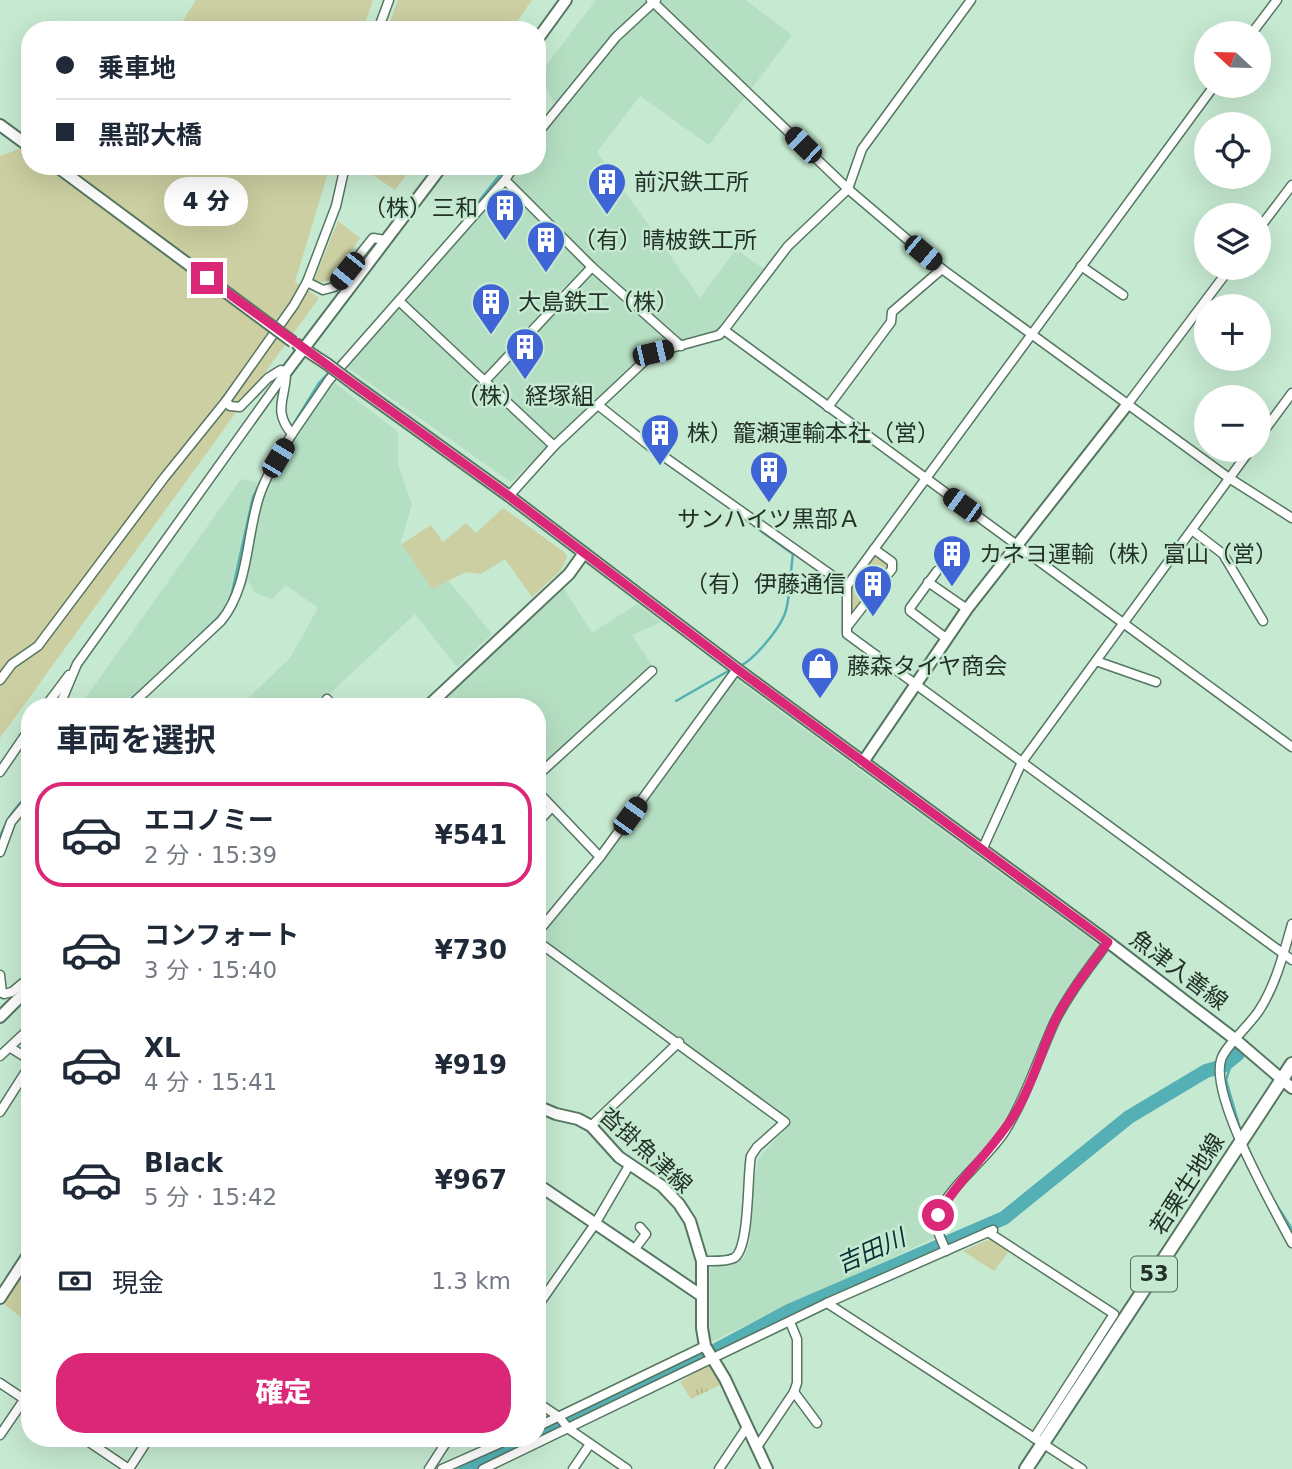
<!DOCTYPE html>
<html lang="ja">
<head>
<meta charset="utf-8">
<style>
	body { margin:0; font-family:"DejaVu Sans","Noto Sans JP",sans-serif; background:#f2f2f3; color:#1f2937; height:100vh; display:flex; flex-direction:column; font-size:26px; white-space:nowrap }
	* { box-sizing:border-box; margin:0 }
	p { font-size:23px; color:#747a83 }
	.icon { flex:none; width:38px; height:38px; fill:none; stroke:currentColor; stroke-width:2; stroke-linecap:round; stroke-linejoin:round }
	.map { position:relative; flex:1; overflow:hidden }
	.sheet { position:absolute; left:21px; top:698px; width:525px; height:749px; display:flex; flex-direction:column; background:#fff; border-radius:28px; box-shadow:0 7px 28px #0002 }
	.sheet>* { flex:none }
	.banner { position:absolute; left:21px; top:21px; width:525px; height:154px; border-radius:28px; box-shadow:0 7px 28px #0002; display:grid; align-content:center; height:154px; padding:0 35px; background:#fff }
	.needle { width:46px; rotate:292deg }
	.buttons { position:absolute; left:1194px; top:21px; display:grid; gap:14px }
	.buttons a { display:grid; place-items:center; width:77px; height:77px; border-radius:50%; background:#fff; box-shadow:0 7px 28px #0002; font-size:35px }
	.end { position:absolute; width:32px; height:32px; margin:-16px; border:9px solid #db2777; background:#fff; box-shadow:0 0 0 4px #fff }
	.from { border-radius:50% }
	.bubble { position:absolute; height:49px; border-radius:24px; background:#fff; box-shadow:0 7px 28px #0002; font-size:23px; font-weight:800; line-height:49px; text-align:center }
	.car { position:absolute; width:21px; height:42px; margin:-21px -10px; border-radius:9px; box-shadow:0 0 5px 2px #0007; background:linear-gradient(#222 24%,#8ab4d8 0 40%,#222 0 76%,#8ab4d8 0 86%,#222 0) }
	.banner b { display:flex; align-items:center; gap:24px; height:66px; font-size:26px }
	.banner b+b { border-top:2px solid #e0e1e3 }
	.banner i { width:18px; height:18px; background:#1f2937 }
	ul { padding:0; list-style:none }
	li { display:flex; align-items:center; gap:21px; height:105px; margin:0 14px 10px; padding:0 21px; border:4px solid transparent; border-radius:28px }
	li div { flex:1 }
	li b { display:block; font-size:26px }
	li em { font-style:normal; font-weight:800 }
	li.active { border-color:#db2777 }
	li>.icon { width:63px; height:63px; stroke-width:1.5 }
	h2 { padding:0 35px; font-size:32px; line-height:84px }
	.pay { display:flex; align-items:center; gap:18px; height:77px; padding:0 35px; font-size:26px }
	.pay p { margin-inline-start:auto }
	.action { display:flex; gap:14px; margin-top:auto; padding:14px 35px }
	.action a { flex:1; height:80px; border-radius:28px; background:#db2777; color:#fff; font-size:28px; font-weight:800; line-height:80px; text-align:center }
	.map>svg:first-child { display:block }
	.built { fill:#b5dfc3 }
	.green { fill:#cccfa1 }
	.park { fill:url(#park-tufts) }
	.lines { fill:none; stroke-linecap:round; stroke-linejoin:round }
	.stream { stroke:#54b0b5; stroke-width:2.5 }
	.river { stroke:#54b0b5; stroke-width:14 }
	.street-casing { stroke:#567661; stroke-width:11 }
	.secondary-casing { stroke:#567661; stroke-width:14 }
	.primary-casing { stroke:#567661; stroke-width:16 }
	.street { stroke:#fff; stroke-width:8 }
	.secondary { stroke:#fff; stroke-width:10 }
	.primary { stroke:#fff; stroke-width:12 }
	.secondary-bridge-casing { stroke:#567661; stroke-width:14; stroke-linecap:butt }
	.secondary-bridge { stroke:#fff; stroke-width:10 }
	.route { stroke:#db2777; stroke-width:9 }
	.labels { text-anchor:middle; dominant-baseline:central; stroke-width:5; stroke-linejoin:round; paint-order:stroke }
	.shield { fill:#c6e9d1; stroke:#54685b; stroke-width:2 }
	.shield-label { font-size:21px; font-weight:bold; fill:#233128 }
	.poi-label { font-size:23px; fill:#233128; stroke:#c6e9d1; text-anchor:start }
	.street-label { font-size:23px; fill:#233128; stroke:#c6e9d1 }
	.water-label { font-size:24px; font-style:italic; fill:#043235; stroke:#c6e9d1 }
</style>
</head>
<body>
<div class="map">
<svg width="1292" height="1469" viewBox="0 0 1292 1469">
	<defs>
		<pattern id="park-tufts" width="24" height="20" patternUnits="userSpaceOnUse" patternTransform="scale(1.75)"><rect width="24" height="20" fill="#cccfa1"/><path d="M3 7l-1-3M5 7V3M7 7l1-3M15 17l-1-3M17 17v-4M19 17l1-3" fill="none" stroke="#afb28b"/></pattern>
	</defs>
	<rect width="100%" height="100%" fill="#c6e9d1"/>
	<g class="built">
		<polygon points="596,0 746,0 792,35 709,145 640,96 597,152 700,298 736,249 764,269 719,331 647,352 511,482 345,366 518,166 537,166 537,139 559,112 539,75"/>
		<polygon points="331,380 398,432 398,465 412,504 401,542 432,589 448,580 492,634 457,667 415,614 322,701 327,707 239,707 290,658 318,608 286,585 272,599 255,593 248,581 230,615 133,707 79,707 241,479 267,484"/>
		<polygon points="563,587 592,633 637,604 661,622 632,635 652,665 537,770 537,707 440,707 437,703"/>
		<polygon points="736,679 1098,945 1063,994 1050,1016 1017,1097 998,1131 936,1207 930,1221 934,1238 710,1342 710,1268 733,1264 744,1258 750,1240 753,1186 758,1159 782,1132 790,1119 540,938"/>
	</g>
	<g class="green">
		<polygon points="196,0 373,0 363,30 177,30"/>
		<polygon points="398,0 532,0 511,30 387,30"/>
		<polygon points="30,145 30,166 330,166 295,282 319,298 0,738 0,156"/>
		<polygon points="360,166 413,166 395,190"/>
		<polygon points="338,221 360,238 331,280 322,282 314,280"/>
		<polygon points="503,508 564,552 567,557 561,570 532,597 505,559 481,574 466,572 432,589 402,544 431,525 443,542 466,523 476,533"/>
		<polygon points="876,555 887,563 887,570 852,616 849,615 849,589"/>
		<polygon points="990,1239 1009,1251 994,1271 963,1251"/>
		<polygon points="30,1265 30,1324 4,1304"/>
	</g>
	<polygon class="park" points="709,1364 724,1383 691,1399 680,1382"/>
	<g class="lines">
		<g class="stream">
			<polyline points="452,235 507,166"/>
			<polyline points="336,365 353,347"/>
			<polyline points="293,425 319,383 331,370"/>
			<polyline points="231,597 253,497 273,458"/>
			<polyline points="198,637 221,615"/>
			<path d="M 740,666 C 754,660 778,630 784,616 C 791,600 790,572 793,554 L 754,526"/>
			<polyline points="676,701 730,670"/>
			<polyline points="123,707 134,697"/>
			<path d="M 0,837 C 6,819 16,806 30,793"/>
			<polyline points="1233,1058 1226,1080 1241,1132"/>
			<polyline points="1246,1144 1258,1170"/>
			<polyline points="1274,1201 1292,1229"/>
		</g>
		<g class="river">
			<polyline points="537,1435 662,1379 789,1311 1004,1218 1129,1117 1206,1071 1223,1066 1238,1054"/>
			<polyline points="464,1469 531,1438"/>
		</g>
		<defs>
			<g id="street">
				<polyline points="651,0 848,189 942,269 1229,478 1292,518"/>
				<polyline points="378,30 389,0"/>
				<polyline points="1252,33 1277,0"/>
				<polyline points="1214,86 847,586 847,634 1292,960"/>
				<polyline points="537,134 616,37 656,0"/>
				<polyline points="505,180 592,267 681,346"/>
				<polyline points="1258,230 1292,185"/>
				<polyline points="1081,266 1123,295"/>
				<polyline points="307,282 323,290 334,287 373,238 385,240"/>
				<polyline points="399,301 554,446"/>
				<polyline points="724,330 1292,747"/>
				<path d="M 286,372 C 286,399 272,410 292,434 L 329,380 L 505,180 L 514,166"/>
				<polyline points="286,372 281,370 268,378 240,407 230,406 226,401 294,305 307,282 336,206 345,166"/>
				<polyline points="484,382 592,267"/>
				<polyline points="598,405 656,451 847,586"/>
				<polyline points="1127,405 1230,268"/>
				<polyline points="828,407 891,322 892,312 942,269"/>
				<polyline points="1258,439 1292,393"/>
				<polyline points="509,496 554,446 653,353 719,335 724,330 788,246 848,189 862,149 971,0"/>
				<polyline points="1192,530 1223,554 1263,621"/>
				<polyline points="937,571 910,608 910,611 947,639"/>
				<polyline points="928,582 967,609"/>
				<polyline points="847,627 892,569 892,562 874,549"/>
				<polyline points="1096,661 1156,682"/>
				<polyline points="0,680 12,664 38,646 164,478 226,401"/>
				<polyline points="327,699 334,707"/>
				<polyline points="45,707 69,675"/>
				<polyline points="59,707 77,664 286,372"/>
				<path d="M 129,707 L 221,621 C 249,587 246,537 259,497 C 266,475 280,454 292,434"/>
				<polyline points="0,772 30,728"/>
				<polyline points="537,776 652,671"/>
				<polyline points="537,791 600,857"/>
				<polyline points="537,823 552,807"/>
				<polyline points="982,850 1022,762 1250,450"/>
				<polyline points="0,852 11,822 30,799"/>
				<path d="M 1292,924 C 1284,952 1276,984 1260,1009 C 1252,1023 1224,1047 1221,1060 C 1210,1097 1273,1207 1292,1243"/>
				<polyline points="537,933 600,857 737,669"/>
				<path d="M 537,941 L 785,1122 L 757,1147 L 751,1156 C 747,1175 750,1249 734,1258 C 726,1262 712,1261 702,1261"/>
				<polyline points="0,975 2,993 4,994 12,992 30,977"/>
				<polyline points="11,1048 30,1060"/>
				<polyline points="0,1056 30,1028"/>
				<polyline points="0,1112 30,1065"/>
				<polyline points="591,1126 679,1042"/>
				<polyline points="988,1232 1114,1314 1034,1438"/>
				<polyline points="634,1250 646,1234 640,1227"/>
				<path d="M 946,1251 C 942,1240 933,1227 938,1215 C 949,1186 988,1158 1005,1131 C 1026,1097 1038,1059 1054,1023 C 1068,994 1089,968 1108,942"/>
				<polyline points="827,1303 1082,1469"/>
				<polyline points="537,1307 595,1224 630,1164"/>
				<polyline points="0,1383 30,1403"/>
				<polyline points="794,1392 817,1423"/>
				<polyline points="537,1402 559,1417 569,1429 627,1469"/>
				<polyline points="537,1427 705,1346"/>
				<polyline points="0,1435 30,1391"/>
				<polyline points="83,1438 129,1469"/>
				<polyline points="757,1447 794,1392 797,1383 797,1339 790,1322"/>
				<polyline points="129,1469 149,1438"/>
				<polyline points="429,1469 449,1438"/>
				<polyline points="442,1469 512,1438"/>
				<polyline points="483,1469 827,1303 993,1230"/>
				<polyline points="573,1469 590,1444"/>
				<polyline points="719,1469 747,1427"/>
			</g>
			<g id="secondary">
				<polyline points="537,40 566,0"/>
				<polyline points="0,125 30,147"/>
				<polyline points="298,345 327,364"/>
				<polyline points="286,372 442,166"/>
				<polyline points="355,385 509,496 737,669 1108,942 1236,1040 1292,1088"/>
				<polyline points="427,707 569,574 584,553"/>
				<polyline points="863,762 967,609 1127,405"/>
				<polyline points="0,1017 30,987"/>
				<polyline points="537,1106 556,1114 578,1119 591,1126 619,1157 662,1186 679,1204 690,1221 702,1261 702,1328 705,1346 725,1379 767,1469"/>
				<polyline points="537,1184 702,1296"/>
				<polyline points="0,1298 30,1252"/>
			</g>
			<polyline id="primary" points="1026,1469 1292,1064"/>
		</defs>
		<use href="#street" class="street-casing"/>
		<use href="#secondary" class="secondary-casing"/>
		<use href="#primary" class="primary-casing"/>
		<use href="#street" class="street"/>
		<use href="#secondary" class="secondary"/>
		<use href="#primary" class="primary"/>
		<defs>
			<g id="secondary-bridge">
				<polyline points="56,166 293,342"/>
				<polyline points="327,364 355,385"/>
			</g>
		</defs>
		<use href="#secondary-bridge" class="secondary-bridge-casing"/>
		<use href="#secondary-bridge" class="secondary-bridge"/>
	</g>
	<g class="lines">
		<path class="route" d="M 207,278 L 509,496 L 737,669 L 1108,942 C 1089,968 1068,994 1054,1023 C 1041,1052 1032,1085 1016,1112 C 994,1149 959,1178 938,1215"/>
	</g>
	<defs>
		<symbol id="building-pin" viewBox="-11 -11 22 30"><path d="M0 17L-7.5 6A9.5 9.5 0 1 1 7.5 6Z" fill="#3f64d6" stroke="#c6e9d1"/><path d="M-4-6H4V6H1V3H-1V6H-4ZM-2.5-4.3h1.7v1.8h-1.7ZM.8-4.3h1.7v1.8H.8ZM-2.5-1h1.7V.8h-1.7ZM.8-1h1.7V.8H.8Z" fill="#fff"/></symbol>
		<symbol id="shop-pin" viewBox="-11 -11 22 30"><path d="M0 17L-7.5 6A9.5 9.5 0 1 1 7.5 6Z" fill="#3f64d6" stroke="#c6e9d1"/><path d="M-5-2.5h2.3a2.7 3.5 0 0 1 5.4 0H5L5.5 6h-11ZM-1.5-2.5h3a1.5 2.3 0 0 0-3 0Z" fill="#fff"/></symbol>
	</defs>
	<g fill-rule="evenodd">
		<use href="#building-pin" x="585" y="160" width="44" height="60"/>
		<use href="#building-pin" x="483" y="186" width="44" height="60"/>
		<use href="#building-pin" x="524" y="218" width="44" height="60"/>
		<use href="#building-pin" x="469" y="280" width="44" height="60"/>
		<use href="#building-pin" x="503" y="325" width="44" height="60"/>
		<use href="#building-pin" x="638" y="411" width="44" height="60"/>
		<use href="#building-pin" x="747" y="448" width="44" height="60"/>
		<use href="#building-pin" x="930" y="532" width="44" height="60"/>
		<use href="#building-pin" x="851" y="562" width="44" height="60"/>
		<use href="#shop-pin" x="798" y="644" width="44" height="60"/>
	</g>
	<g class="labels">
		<rect class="shield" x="1131" y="1256.5" width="46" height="35" rx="5"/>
		<g class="shield-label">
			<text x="1154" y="1274">53</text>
		</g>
		<g class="poi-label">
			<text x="634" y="182">前沢鉄工所</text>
			<text x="478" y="208" text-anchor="end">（株）三和</text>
			<text x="573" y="240">（有）晴柀鉄工所</text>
			<text x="518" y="302">大島鉄工（株）</text>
			<text x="525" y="396" text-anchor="middle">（株）経塚組</text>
			<text x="687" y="433">株）籠瀬運輸本社（営）</text>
			<text x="769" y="519" text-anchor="middle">サンハイツ黒部Ａ</text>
			<text x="979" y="554">カネヨ運輸（株）富山（営）</text>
			<text x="846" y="584" text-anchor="end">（有）伊藤通信</text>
			<text x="847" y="666">藤森タイヤ商会</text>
		</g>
		<g class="street-label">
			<text transform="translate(1179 970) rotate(37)">魚津入善線</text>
			<text transform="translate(646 1150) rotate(42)">沓掛魚津線</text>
			<text transform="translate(1187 1184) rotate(-57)">若栗生地線</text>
		</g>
		<g class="water-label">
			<text transform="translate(871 1251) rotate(-24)">吉田川</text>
		</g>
	</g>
</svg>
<div class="buttons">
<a><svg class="needle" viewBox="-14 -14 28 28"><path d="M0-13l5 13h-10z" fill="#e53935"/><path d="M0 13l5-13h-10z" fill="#747a83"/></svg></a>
<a><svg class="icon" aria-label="locate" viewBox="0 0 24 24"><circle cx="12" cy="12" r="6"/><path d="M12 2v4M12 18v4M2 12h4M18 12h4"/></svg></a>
<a><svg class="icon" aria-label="layers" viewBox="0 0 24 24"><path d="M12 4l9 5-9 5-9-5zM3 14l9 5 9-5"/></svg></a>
<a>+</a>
<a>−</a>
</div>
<i class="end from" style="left:938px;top:1215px"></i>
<i class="end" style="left:207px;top:278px"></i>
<div class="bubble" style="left:164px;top:177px;width:84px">4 分</div>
<i class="car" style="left:803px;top:145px;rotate:314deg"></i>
<i class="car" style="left:923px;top:253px;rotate:130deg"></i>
<i class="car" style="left:347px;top:271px;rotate:219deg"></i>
<i class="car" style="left:653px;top:353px;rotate:77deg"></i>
<i class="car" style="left:278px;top:458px;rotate:31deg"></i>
<i class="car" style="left:962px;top:505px;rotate:306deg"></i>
<i class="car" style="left:630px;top:816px;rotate:36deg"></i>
<div class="banner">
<b><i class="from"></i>乗車地</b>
<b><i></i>黒部大橋</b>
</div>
<section class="sheet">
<h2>車両を選択</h2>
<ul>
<li class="active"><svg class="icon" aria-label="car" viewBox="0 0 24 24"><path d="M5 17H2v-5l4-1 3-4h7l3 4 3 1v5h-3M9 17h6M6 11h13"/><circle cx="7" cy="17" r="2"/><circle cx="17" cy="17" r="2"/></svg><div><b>エコノミー</b><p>2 分 · 15:39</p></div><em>¥541</em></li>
<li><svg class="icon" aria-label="car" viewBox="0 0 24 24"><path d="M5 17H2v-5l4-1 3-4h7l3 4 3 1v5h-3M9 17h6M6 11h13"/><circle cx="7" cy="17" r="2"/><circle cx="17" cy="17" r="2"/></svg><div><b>コンフォート</b><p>3 分 · 15:40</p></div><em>¥730</em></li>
<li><svg class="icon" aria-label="car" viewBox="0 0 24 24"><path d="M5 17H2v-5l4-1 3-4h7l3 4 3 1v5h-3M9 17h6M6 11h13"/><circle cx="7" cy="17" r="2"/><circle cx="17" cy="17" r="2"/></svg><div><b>XL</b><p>4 分 · 15:41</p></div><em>¥919</em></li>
<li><svg class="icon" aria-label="car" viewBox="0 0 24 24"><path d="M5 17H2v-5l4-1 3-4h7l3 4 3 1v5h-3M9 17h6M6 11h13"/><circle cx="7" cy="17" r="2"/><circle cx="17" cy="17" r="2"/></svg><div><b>Black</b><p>5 分 · 15:42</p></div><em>¥967</em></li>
</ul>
<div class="pay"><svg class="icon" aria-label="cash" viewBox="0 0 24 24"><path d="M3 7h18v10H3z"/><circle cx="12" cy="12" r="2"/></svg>現金<p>1.3 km</p></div>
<div class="action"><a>確定</a></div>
</section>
</div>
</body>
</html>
